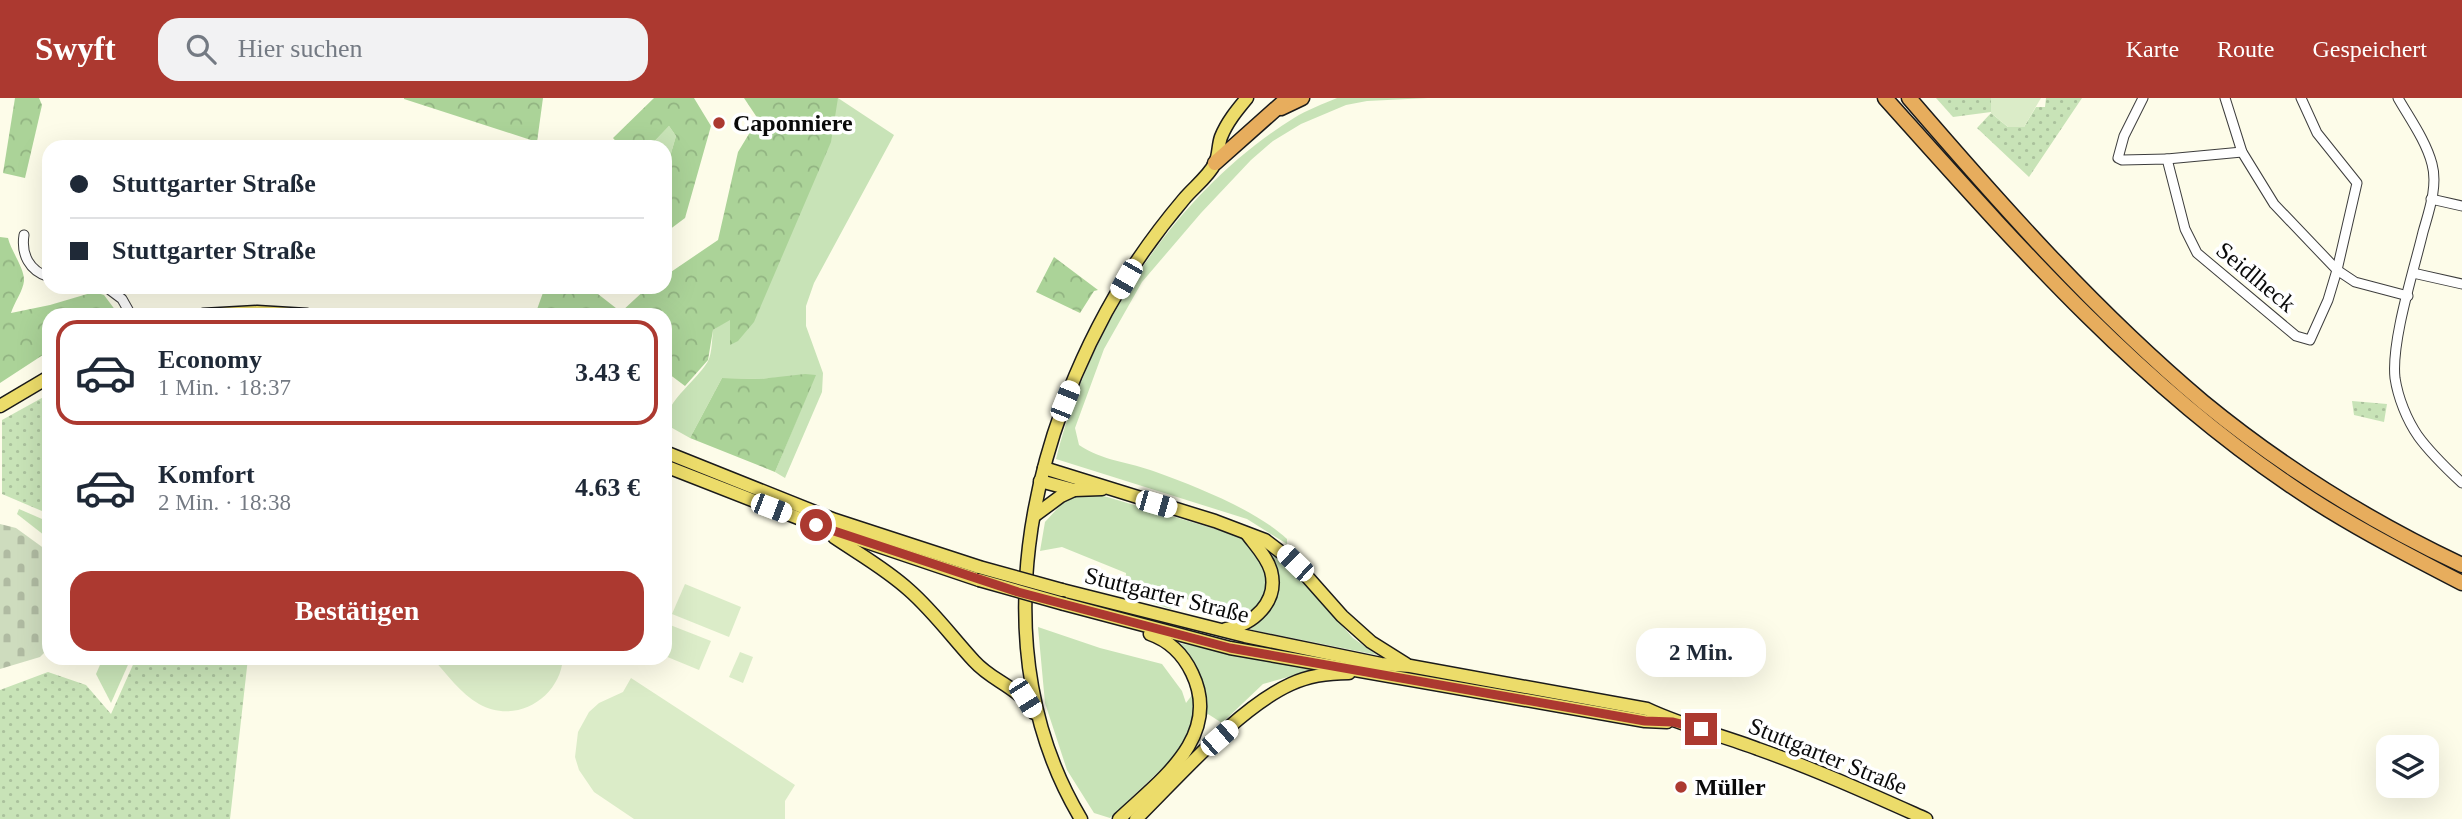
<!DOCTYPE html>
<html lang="de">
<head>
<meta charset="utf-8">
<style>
	body { margin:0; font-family:"Times New Roman",serif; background:#f2f2f3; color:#1f2937; height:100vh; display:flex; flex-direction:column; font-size:26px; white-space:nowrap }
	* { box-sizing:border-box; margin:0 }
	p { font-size:23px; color:#747a83 }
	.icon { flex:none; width:38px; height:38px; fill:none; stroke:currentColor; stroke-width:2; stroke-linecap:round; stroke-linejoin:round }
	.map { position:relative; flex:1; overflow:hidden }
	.details { position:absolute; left:42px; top:210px; width:630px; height:357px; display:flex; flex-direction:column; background:#fff; border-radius:21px; box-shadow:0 7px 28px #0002 }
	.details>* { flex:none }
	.hud { position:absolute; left:42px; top:42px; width:630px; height:154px; border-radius:21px; box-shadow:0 7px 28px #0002; display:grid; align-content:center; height:154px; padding:0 28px; background:#fff }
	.tools { position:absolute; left:2376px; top:637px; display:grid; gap:14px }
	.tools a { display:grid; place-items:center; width:63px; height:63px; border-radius:14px; background:#fff; box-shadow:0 7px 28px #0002; font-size:35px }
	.end { position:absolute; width:32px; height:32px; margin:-16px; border:9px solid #ac3930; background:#fff; box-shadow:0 0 0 4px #fff }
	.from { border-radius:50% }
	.bubble { position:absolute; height:49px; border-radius:21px; background:#fff; box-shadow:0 7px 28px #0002; font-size:23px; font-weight:600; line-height:49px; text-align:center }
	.car { position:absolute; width:21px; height:42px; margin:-21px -10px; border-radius:9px; box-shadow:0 0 5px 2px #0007; background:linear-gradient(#fff 24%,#345 0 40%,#fff 0 76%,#345 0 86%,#fff 0) }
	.hud b { display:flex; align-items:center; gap:24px; height:66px; font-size:26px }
	.hud b+b { border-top:2px solid #e0e1e3 }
	.hud i { width:18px; height:18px; background:#1f2937 }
	ul { padding:12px 0 0; list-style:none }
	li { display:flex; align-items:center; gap:21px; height:105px; margin:0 14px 10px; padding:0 14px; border:4px solid transparent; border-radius:21px }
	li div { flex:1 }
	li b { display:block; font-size:26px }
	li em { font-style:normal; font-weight:600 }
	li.active { border-color:#ac3930 }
	li>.icon { width:63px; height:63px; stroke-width:1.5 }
	.button { display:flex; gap:14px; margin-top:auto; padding:14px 28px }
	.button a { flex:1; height:80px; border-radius:21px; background:#ac3930; color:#fff; font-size:28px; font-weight:600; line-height:80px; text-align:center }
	header { display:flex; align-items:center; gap:42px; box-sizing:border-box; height:98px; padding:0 35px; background:#ac3930; color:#fff }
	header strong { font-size:33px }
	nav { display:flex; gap:38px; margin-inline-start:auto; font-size:24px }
	.search { width:490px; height:63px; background:#f2f2f3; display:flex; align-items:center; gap:18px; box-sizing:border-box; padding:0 24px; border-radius:21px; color:#747a83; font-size:26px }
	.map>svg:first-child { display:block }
	.grass { fill:#c8e3b7 }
	.forest { fill:url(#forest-crowns) }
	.cemetery { fill:url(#cemetery-stones) }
	.park { fill:url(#park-dots) }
	.pitch { fill:#dbecc8 }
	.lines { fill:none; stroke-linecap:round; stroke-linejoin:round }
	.minor-casing { stroke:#3d3d3d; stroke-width:11 }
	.major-casing { stroke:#1b1b1b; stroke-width:15 }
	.highway-casing { stroke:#1b1b1b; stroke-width:17 }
	.minor { stroke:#fff; stroke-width:9 }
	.major { stroke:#ecdc6a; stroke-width:12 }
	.highway { stroke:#e7ad5d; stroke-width:14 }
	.major-bridge-casing { stroke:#1b1b1b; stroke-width:15; stroke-linecap:butt }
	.major-bridge { stroke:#ecdc6a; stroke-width:12 }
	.route { stroke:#ac3930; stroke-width:9 }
	.poi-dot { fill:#ac3930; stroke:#fff; stroke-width:2.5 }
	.labels { text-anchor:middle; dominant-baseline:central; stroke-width:7; stroke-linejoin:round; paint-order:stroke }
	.poi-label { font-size:24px; font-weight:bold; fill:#0a0a0a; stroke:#fff; text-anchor:start }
	.street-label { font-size:24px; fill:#0a0a0a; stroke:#fff }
</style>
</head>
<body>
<header>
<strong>Swyft</strong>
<div class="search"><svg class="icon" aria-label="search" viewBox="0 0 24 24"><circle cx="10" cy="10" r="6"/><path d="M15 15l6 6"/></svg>Hier suchen</div>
<nav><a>Karte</a><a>Route</a><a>Gespeichert</a></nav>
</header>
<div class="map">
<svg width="2462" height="721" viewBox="0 0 2462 721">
	<defs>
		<pattern id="forest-crowns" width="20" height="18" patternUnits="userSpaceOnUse" patternTransform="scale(1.75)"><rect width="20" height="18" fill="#abd398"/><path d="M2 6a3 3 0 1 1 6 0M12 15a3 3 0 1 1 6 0" fill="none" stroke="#92b482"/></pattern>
		<pattern id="cemetery-stones" width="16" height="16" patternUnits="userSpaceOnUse" patternTransform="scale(1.75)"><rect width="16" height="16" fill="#cedcbe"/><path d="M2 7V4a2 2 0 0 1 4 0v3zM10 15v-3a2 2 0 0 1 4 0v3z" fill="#b0bba2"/></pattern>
		<pattern id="park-dots" width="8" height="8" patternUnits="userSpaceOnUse" patternTransform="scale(1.75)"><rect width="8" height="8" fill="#c8e3b7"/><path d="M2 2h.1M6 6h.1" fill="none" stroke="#aac19c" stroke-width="1.8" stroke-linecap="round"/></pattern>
	</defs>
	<rect width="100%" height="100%" fill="#fdfce9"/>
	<g class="grass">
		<path d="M 838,0 L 894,37 L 814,185 L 806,208 L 806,228 L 823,275 L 822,294 L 785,380 L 775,374 L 815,277 L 760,281 L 722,280 L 690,340 L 665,326 C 665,303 701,279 709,261 C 712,253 712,241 713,232 L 730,221 L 730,246 Z"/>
		<path d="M 1337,0 L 1428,0 L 1367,3 L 1346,7 L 1301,26 L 1273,43 L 1251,62 L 1201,115 L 1142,184 L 1104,251 L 1075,330 L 1079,347 C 1102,363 1130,364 1156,374 C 1197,389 1256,412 1287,441 L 1287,446 L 1247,421 L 1056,361 C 1089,228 1177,92 1294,20 C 1307,12 1323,6 1337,0 Z"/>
		<polygon points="669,28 676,38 665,76 665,49 649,49"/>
		<polygon points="1097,396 1239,438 1286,465 1353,540 1377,557 1252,532 1233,512 1177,499 1171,511 1125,496 1126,475 1062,449 1040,453 1045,424 1067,400"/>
		<polygon points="19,411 49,424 49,441 17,416"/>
		<polygon points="1038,529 1100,550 1162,566 1182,593 1186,605 1192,597 1178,545 1317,571 1263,586 1222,625 1208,616 1179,654 1110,720 1094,715 1067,672 1045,605"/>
		<polygon points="103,560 131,560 111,605 96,576"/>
	</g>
	<g class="forest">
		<polygon points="15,0 39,0 42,7 25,80 3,75"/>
		<polygon points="543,0 537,44 404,1 404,0"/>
		<polygon points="654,0 694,0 711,28 685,120 665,135 665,76 676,38 669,28 649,49 621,49 613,40"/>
		<polygon points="744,0 838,0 831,44 754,224 738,243 730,247 730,222 713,232 708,262 685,288 665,273 665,217 535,217 545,189 589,189 621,214 648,189 665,189 665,178 718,142 738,54 758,21"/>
		<path d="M 0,139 L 8,140 C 11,153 25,171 24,183 C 23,193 14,205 11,215 L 50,207 L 94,194 L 104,197 L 116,213 L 114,217 L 49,217 L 49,253 L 0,285 Z"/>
		<polygon points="1054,159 1098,192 1094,193 1080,215 1036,194"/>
		<polygon points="805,276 816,277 775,374 690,340 722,280 760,281"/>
	</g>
	<polygon class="cemetery" points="0,426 16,430 49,454 49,550 40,559 0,571"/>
	<g class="park">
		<polygon points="1936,0 1991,0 1991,14 1953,19"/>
		<polygon points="2046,0 2082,0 2029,79 1977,30 1991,15 2008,29 2024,29 2036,9 2045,9"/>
		<polygon points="49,296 49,416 2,396 2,322"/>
		<polygon points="2352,303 2387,306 2384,324 2354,317"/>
		<polygon points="136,560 248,560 230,721 0,721 0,592 48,574 86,587 111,616"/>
	</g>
	<g class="pitch">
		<polygon points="1991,0 2041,0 2024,29 2008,29 1991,15"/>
		<polygon points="685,486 741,509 729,539 672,516"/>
		<polygon points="665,525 711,543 699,572 665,558"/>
		<polygon points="740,554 753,559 743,585 729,579"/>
		<path d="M 432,560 L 563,560 C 560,600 516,627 479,606 C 461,596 446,575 432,560 Z"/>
		<polygon points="631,580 795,687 785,703 785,721 634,721 594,694 579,672 575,659 578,634 589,614 599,605 623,594"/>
	</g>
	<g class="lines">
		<defs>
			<g id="minor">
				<polyline points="2143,0 2124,38 2118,60 2122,62 2167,61 2185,131 2197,155 2296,238 2310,242 2328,202 2337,172 2357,85 2317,35 2301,0"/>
				<polyline points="2225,0 2242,54 2274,106 2337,172 2355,184 2408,198"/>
				<path d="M 2398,0 C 2410,21 2426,43 2432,66 C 2438,88 2429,113 2423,134 C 2414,172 2391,243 2395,280 C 2398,300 2407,322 2418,338 C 2431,356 2447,371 2462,385"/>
				<polyline points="2167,61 2242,54"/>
				<polyline points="2431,101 2462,108"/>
				<path d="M 24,137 C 21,156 29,173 49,179"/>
				<polyline points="2413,175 2462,186"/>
				<polyline points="106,189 122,201 131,217"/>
			</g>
			<g id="major">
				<polyline points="203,217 257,214 307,217"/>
				<polyline points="0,308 49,279"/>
				<polyline points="665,354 835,422 979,469"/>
				<polyline points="665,368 816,427 979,482"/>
				<polyline points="1044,370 1215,423 1265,442 1295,465 1342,518 1371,544 1406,566"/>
				<polyline points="1040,383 1074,392 1102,391"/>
				<polyline points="1034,418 1061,398 1074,392"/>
				<path d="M 834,439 C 859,456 886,471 909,492 C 933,513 952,539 974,563 C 994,585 1017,587 1034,615"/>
				<path d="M 1062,492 L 1245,538 L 1381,566 L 1410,568 L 1647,611 C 1683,628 1721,637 1758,651 C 1815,671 1870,696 1926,721"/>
				<polyline points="1064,506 1230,550 1645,623 1667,624"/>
				<path d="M 1226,531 C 1253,527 1279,504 1271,473 C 1267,459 1256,448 1247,436"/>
				<path d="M 1081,721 C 981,554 1028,340 1124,183 C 1142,154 1162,127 1184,101 C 1193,90 1209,78 1215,65 C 1219,58 1218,47 1221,39 C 1227,24 1237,12 1247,0"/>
				<path d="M 1119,721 C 1159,683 1223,639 1192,575 C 1183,556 1170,543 1150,536"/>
				<path d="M 1136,721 C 1178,680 1238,610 1291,586 C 1308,578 1330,575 1349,575"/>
			</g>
			<g id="highway">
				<path d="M 1885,0 C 2009,138 2132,280 2287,385 C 2342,423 2402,454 2462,485"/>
				<path d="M 1909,0 C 2001,107 2095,213 2203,304 C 2281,368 2371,424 2462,467"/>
				<polyline points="1281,10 1302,0"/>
				<polyline points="1215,65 1288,0"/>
			</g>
		</defs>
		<use href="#minor" class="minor-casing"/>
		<use href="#major" class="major-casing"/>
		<use href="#highway" class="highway-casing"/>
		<use href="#minor" class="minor"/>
		<use href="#major" class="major"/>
		<use href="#highway" class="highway"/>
		<defs>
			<g id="major-bridge">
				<polyline points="979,469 1062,492"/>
				<polyline points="979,482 1064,506"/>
			</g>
		</defs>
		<use href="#major-bridge" class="major-bridge-casing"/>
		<use href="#major-bridge" class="major-bridge"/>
	</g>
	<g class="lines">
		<polyline class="route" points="816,427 1018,494 1230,550 1645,623 1673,624 1701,631"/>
	</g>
	<g class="poi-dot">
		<circle cx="719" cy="25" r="7"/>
		<circle cx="1681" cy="689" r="7"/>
	</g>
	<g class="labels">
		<g class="poi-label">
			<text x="733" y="25">Caponniere</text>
			<text x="1695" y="689">Müller</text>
		</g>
		<g class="street-label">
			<text transform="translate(2256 179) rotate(40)">Seidlheck</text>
			<text transform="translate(1167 497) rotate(14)">Stuttgarter Straße</text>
			<text transform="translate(1828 658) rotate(22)">Stuttgarter Straße</text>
		</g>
	</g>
</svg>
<div class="tools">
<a><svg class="icon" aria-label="layers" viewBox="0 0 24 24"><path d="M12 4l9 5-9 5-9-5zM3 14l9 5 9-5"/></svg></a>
</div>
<i class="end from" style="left:816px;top:427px"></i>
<i class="end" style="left:1701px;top:631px"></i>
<div class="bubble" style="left:1636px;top:530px;width:130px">2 Min.</div>
<i class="car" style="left:1126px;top:181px;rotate:210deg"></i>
<i class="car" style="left:1065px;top:303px;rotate:22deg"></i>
<i class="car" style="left:1156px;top:406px;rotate:106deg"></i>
<i class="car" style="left:771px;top:410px;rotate:111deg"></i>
<i class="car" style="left:1295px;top:465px;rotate:314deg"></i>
<i class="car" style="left:1025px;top:600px;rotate:148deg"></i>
<i class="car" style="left:1219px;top:640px;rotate:49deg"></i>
<div class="hud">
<b><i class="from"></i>Stuttgarter Straße</b>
<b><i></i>Stuttgarter Straße</b>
</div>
<section class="details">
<ul>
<li class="active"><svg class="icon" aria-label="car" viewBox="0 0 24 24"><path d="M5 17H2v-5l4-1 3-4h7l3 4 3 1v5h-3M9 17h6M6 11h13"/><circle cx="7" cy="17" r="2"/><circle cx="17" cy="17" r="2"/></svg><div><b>Economy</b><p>1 Min. · 18:37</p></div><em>3.43 €</em></li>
<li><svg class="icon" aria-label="car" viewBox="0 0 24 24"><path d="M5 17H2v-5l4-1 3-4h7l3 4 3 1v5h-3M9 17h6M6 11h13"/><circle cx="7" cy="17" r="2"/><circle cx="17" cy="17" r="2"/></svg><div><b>Komfort</b><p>2 Min. · 18:38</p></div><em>4.63 €</em></li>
</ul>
<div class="button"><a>Bestätigen</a></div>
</section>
</div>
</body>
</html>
